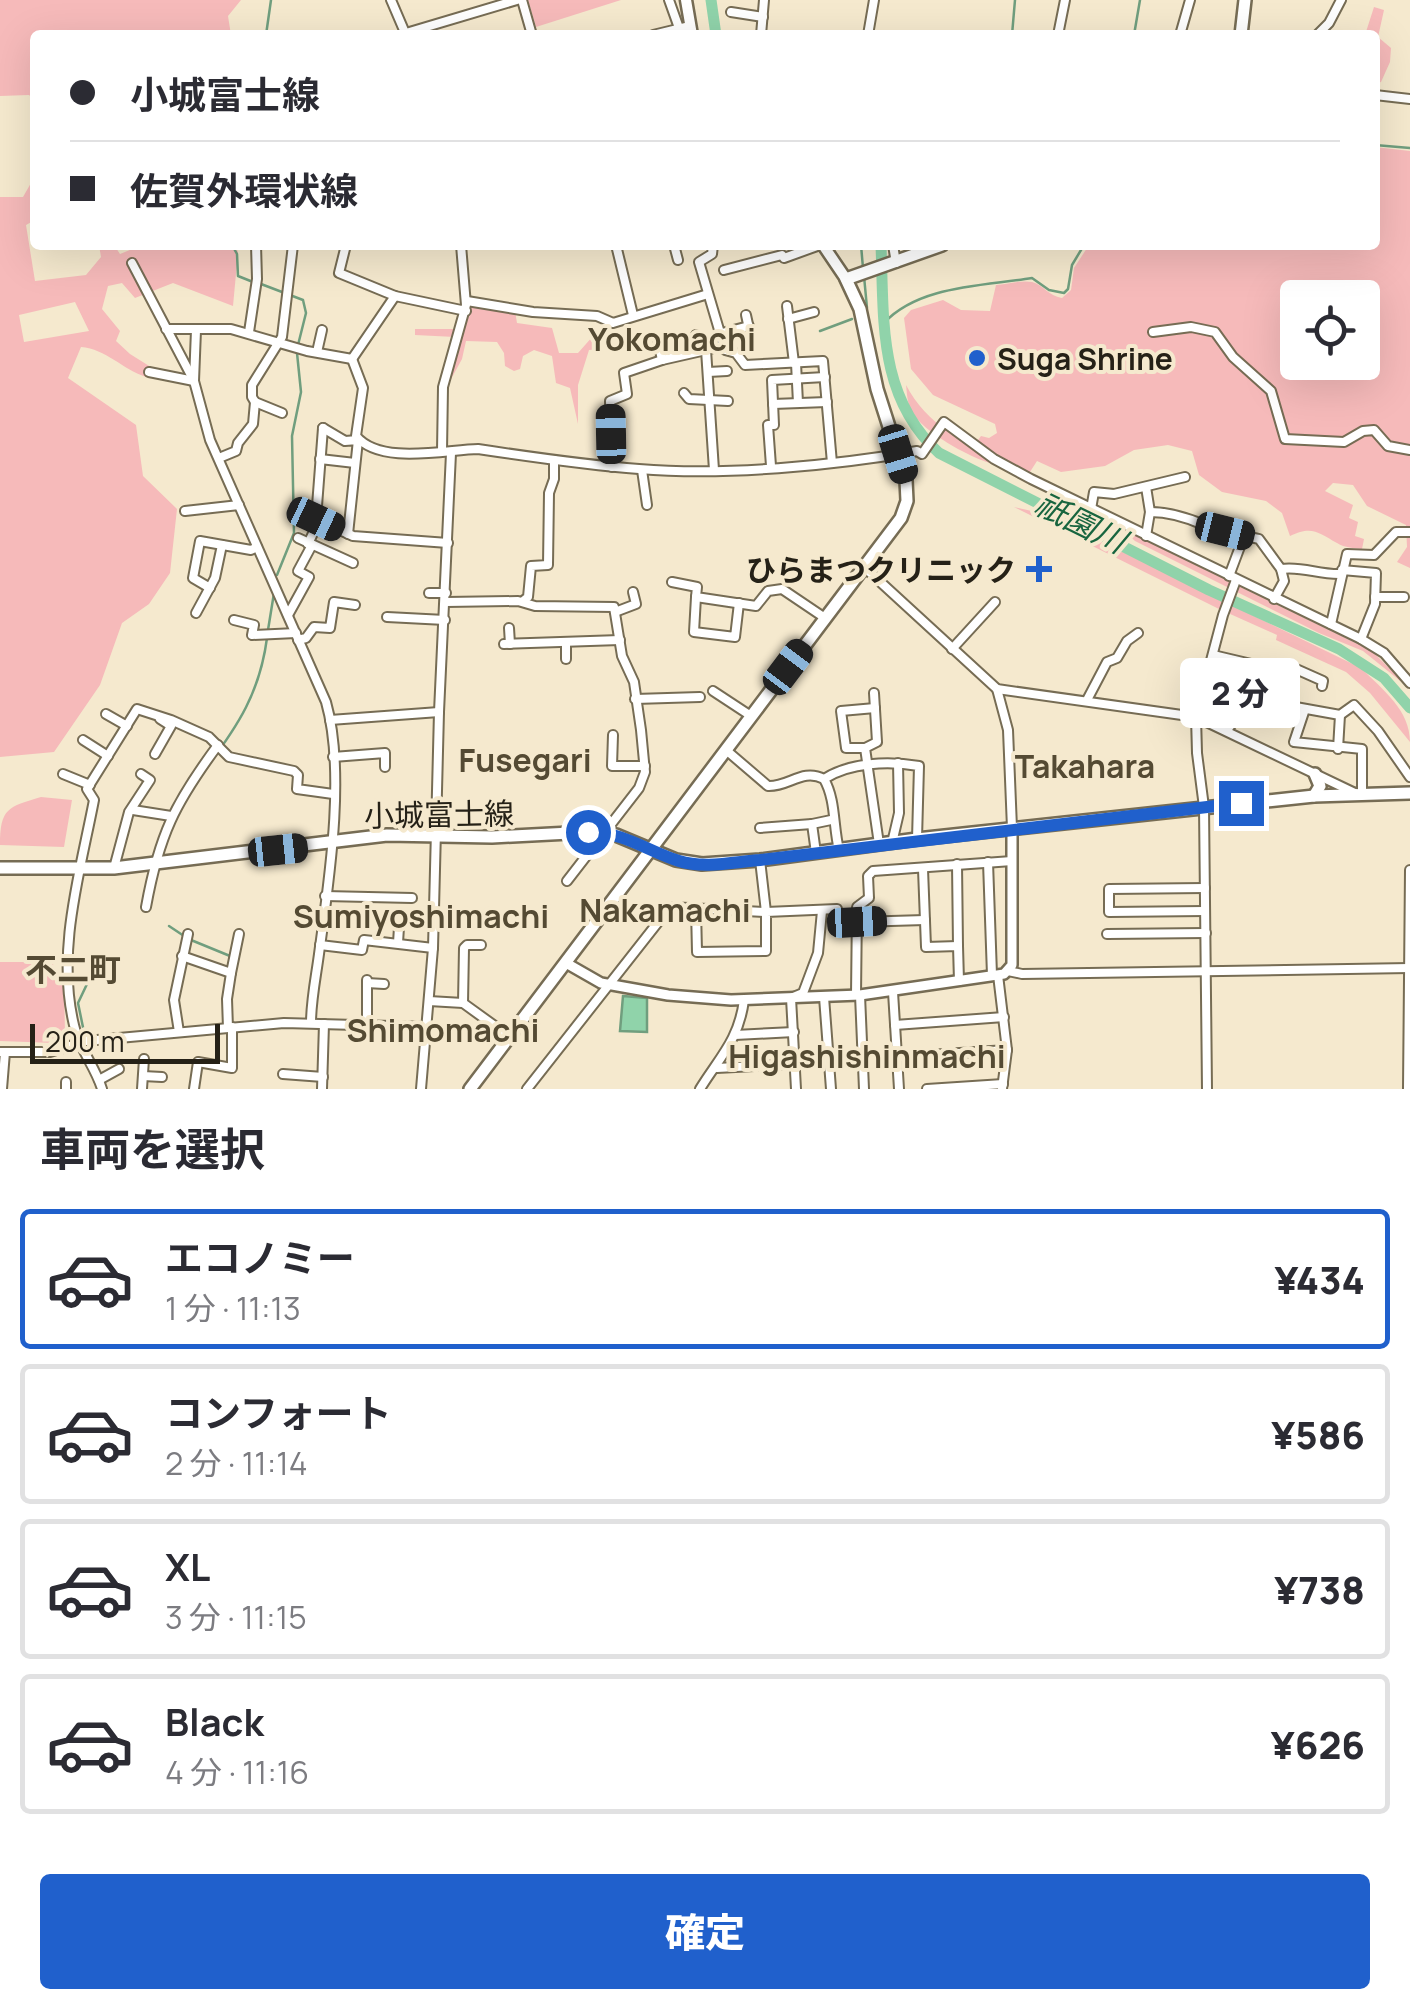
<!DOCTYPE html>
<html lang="ja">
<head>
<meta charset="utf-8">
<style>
	body { margin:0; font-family:Manrope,"Noto Sans JP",sans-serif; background:#f7f7f7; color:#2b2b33; height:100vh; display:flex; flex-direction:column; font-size:38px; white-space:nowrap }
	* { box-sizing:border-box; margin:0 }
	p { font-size:32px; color:#7c7c81 }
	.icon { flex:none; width:55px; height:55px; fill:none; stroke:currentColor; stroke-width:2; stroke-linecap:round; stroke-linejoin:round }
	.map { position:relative; height:1089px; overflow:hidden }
	.details { display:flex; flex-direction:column; background:#fff; flex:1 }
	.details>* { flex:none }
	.top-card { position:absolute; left:30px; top:30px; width:1350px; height:220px; border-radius:10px; box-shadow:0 10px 40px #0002; display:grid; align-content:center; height:220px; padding:0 40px; background:#fff }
	.tools { position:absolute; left:1280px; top:280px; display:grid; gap:20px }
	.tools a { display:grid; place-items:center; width:100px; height:100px; border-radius:10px; background:#fff; box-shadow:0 10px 40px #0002; font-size:50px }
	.scale { position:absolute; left:30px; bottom:25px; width:190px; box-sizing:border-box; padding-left:10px; border:5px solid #252117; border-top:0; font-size:28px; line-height:35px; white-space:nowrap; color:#252117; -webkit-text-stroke:8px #f5e9ce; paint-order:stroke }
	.end { position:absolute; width:45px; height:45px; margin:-22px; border:12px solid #2060cc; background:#fff; box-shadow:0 0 0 5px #fff }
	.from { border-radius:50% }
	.bubble { position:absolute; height:70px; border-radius:10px; background:#fff; box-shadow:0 10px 40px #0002; font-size:32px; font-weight:800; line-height:70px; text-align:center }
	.car { position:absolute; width:30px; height:60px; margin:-30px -15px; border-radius:12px; box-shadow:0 0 8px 2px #0007; background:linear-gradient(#222 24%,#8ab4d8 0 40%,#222 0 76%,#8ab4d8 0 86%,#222 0) }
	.top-card b { display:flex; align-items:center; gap:35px; height:95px; font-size:38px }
	.top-card b+b { border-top:2px solid #e1e1e2 }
	.top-card i { width:25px; height:25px; background:#2b2b33 }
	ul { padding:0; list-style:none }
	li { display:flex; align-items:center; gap:30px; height:140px; margin:0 20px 15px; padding:0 20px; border:5px solid #e1e1e2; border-radius:10px }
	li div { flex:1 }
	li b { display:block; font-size:38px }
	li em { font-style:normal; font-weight:800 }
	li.active { border-color:#2060cc }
	li>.icon { width:90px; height:90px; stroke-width:1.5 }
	h2 { padding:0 40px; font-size:45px; line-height:120px }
	.action { display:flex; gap:20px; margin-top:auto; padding:20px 40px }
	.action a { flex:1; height:115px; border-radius:10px; background:#2060cc; color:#fff; font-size:40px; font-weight:800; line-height:115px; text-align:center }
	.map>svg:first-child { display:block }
	.green { fill:#f6baba; fill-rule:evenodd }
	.water { fill:#90d3aa; stroke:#709e7e; stroke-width:2.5 }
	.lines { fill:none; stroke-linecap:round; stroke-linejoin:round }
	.stream { stroke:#709e7e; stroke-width:2.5 }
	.river { stroke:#90d3aa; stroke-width:11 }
	.minor-casing { stroke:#766c54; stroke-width:12 }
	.tertiary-casing { stroke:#766c54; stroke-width:14 }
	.secondary-casing { stroke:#766c54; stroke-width:15 }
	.primary-casing { stroke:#766c54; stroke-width:16 }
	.minor { stroke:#fff; stroke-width:8 }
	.tertiary { stroke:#fff; stroke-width:9 }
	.secondary { stroke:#fff; stroke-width:10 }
	.primary { stroke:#fff; stroke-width:11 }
	.route { stroke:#2060cc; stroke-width:12 }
	.poi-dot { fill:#2060cc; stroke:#f5e9ce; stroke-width:4 }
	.labels { text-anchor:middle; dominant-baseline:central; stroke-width:8; stroke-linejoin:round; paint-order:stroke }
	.poi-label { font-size:30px; font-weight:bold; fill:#252117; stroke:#f5e9ce; text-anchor:start }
	.street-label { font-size:30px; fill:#252117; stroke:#f5e9ce }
	.neighbourhood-label { font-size:32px; font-weight:bold; fill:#544a33; stroke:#f5e9ce }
	.water-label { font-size:32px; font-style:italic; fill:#18653f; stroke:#f5e9ce }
</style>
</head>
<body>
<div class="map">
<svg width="1410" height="1089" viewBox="0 0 1410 1089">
	<rect width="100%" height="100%" fill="#f5e9ce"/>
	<g class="green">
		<polygon points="0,0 241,0 228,16 231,35 35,35 35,100 29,95 0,96"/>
		<polygon points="528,0 621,0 536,27"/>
		<polygon points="1374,7 1384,10 1378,37 1391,48 1390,62 1381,82 1377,83 1375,35 1365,35"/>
		<path d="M 1375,147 L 1410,151 L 1410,568 L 1397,562 L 1407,547 L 1406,525 L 1367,506 L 1353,485 L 1333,483 L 1325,491 L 1353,505 L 1349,518 L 1358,522 L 1355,536 L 1364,539 L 1362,549 C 1354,548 1345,548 1337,543 C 1319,533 1312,525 1290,536 L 1282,513 L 1266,501 L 1222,492 L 1199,475 L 1192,451 L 1168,445 L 1134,450 L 1105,466 L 1061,472 L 1037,461 L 1028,475 L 975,444 L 981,436 L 989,438 L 997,433 L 995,424 L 933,395 L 911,369 L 904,318 L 911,310 L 943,300 L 961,310 L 990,311 L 996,285 C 1007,284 1021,280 1032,282 C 1044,285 1048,296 1062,298 L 1071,290 L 1074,268 L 1089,245 L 1375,245 ZM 1298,298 L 1362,298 L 1362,362 L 1298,362 Z"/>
		<path d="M 35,176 L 35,220 L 26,225 L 35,281 L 86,275 L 101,257 L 99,245 L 114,245 L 120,254 L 137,247 L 156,250 L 155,245 L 235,245 L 238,252 L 233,306 L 173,283 L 135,298 L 122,283 L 108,286 L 102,309 L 120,331 L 116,341 L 130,354 L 154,369 L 146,377 C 122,369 106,349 81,347 L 68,378 L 136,425 L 143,476 L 177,509 L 170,573 L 149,604 L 122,623 L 100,685 L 54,752 L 0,757 L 0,197 L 23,197 ZM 75,302 L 89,331 L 24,342 L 19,315 Z"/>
		<polygon points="470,307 515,311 517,323 552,328 559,353 578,353 601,327 605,328 600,349 589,350 578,385 578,424 570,388 556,383 552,356 534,350 523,356 520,369 514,371 505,366 504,353 497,342 466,341 462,359 450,381 447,376 457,350 455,337 415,335 415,329 463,329"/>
		<path d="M 906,385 C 926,424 965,443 1001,466 C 977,462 921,432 911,410 C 907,403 907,392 906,385 Z"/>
		<path d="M 1014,507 L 1045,514 L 1361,668 C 1383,690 1410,710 1410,742 L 1370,693 L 1346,672 L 1276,640 L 1277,635 L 1219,609 Z"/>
		<polygon points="1122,529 1372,651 1409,688 1363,651 1319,633 1135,541"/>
		<path d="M 41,797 L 72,800 L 64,847 L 0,845 C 0,808 8,807 41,797 Z"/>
		<polygon points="0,962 53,962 54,980 64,983 65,1034 55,1043 0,1041"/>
	</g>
	<polygon class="water" points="623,996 647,998 647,1032 620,1031"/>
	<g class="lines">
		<g class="stream">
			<polyline points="266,35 271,0"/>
			<polyline points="1012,35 1015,0"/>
			<polyline points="1134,35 1140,0"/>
			<polyline points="1313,35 1327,19"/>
			<polyline points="1375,145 1410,148"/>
			<polyline points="232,245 237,254 238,276 253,282"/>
			<polyline points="861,245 863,268"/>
			<polyline points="864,276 867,308"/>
			<polyline points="261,284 303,300 306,313 298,345"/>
			<path d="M 884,323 C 919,285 985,286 1032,278 L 1049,290 L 1064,293 L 1068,289 L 1072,265 L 1084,245"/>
			<polyline points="820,331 852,319"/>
			<polyline points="277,575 294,533 292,436 301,392 297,353"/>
			<polyline points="268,630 274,593"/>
			<path d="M 206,768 C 238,726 260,692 267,638"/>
			<polyline points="169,926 184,936"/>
			<polyline points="191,940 230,956"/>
			<polyline points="85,1037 78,1003 97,963"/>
			<polyline points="94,1063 102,1078"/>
		</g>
		<g class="river">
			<polyline points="711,0 716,35"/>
			<path d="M 881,245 C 884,322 878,397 939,453 L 1209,590 L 1339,649 L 1384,678 L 1410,708"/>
		</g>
		<defs>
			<g id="minor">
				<polyline points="391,0 406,35"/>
				<polyline points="522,0 532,35"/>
				<polyline points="669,0 679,28"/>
				<polyline points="731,12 763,17"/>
				<polyline points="406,33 517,0"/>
				<polyline points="653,35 690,26"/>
				<polyline points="761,35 764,0"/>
				<polyline points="868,35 874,0"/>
				<polyline points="1058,35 1065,0"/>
				<polyline points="1180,35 1190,0"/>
				<polyline points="1317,35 1329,23 1341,0"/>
				<polyline points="1375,95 1410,99"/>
				<polyline points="346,245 339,273 395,296 466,311"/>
				<polyline points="616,245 633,315"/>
				<polyline points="674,245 678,260"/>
				<polyline points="713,245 712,254 699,262 725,350 736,353 745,365 823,361 832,463"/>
				<polyline points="893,245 896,263"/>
				<path d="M 132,263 L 194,381 L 210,440 L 326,702 C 346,772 329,881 319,954 C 316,977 311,1000 311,1023"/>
				<polyline points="724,270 782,255 784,258 820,245"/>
				<polyline points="467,301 533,312 597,316 613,323 708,294"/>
				<polyline points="787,306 794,363"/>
				<polyline points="746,315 751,338"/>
				<polyline points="788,319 814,312"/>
				<polyline points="166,329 231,329 307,351 352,359"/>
				<polyline points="249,332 257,279 256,245"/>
				<polyline points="1153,332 1191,327 1215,332 1233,357 1271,391 1285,439 1344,442 1363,431 1374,430 1388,446 1410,450"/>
				<polyline points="718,334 749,326"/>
				<polyline points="696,335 701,351"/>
				<polyline points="658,342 662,360"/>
				<polyline points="317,352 322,330"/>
				<path d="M 352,359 L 363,388 L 356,436 C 380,465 444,450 478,449 C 531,457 585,465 639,469 C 726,476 831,466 917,451 L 922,454 L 944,422 L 994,459 L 1031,479 L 1361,639 L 1384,653 L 1410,683"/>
				<polyline points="352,359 395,296"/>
				<polyline points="796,363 798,403"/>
				<polyline points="149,372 194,381 196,330"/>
				<polyline points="708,372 727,371"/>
				<polyline points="684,393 689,399 728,401"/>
				<polyline points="773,404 827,402"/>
				<polyline points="282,413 255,402 252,397 252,385 282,337 293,245"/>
				<polyline points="323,428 316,519 353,536 448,543"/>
				<polyline points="323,428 345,441 358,440 348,534"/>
				<polyline points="442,451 443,387 466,305 461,245"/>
				<polyline points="219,458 236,451 238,443 253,424 255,402"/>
				<polyline points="320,459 355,463"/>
				<polyline points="771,466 768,425 774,425 772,380 825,377"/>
				<polyline points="612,467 610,401 627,394 624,373 662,360 706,350"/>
				<polyline points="642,470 647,505"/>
				<polyline points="714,470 706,350 721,346"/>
				<polyline points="1091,509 1094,492 1114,494 1185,477"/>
				<polyline points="185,511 239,505"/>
				<path d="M 1150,512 C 1170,512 1186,517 1204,525 C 1220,533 1242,535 1259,539 L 1281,569 L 1284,581 L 1274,599"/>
				<polyline points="1146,536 1150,512 1146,487"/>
				<polyline points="298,538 353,563"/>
				<polyline points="308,544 315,529"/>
				<polyline points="864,567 997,689 1196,717 1355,793"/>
				<path d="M 1281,569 C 1304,566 1318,575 1342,574"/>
				<polyline points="1342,570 1376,573 1375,604 1361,639"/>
				<polyline points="1229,576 1244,536"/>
				<polyline points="672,582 697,587 696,597 756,606 768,591 782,589 825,618"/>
				<polyline points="210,588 193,578 200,541 251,550 257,547"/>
				<polyline points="429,593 446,593"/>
				<polyline points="696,597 694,632 735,637 739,603"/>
				<polyline points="1375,597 1404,597"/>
				<polyline points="523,601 528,597 531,566 548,565 549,493 554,479 554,460"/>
				<polyline points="446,602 518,601 535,606 614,607 622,656 634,682 641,730 645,772 639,788 567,881"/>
				<polyline points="615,612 636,604 633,592"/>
				<polyline points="196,613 215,578 222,545"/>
				<polyline points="288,615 309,577 298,571 312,545"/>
				<polyline points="387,617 445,620"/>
				<polyline points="234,620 254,625 252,635 296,633"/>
				<polyline points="1331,624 1347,554 1374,555 1396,532 1410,532"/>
				<polyline points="509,628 510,644"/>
				<polyline points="298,640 306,638 314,627 330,628 334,602 355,605"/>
				<polyline points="504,644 620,640"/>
				<polyline points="952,649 995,602"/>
				<polyline points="1213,655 1281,671 1289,683 1296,669 1323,681 1322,686"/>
				<polyline points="566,659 566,642"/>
				<polyline points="1207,676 1277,689"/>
				<polyline points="997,689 1008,730 1012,828"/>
				<polyline points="713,691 751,716"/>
				<polyline points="874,693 877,742 865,748 879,844"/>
				<polyline points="635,699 700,697"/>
				<polyline points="1087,700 1107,662 1117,658 1127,641 1138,633"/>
				<polyline points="1290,706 1340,715 1354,705 1378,731 1410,777"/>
				<polyline points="1305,709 1294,742 1362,749 1362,793"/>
				<polyline points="106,714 127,726"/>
				<polyline points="330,720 439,712"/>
				<polyline points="1227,730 1241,712 1266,719"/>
				<polyline points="613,735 612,766 645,766"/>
				<polyline points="83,740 108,756"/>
				<polyline points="865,748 846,748 841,711 875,708"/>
				<polyline points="1338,749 1340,715"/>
				<path d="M 726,750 L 768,786 C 789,787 802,768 824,779 C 836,800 833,826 839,850"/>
				<polyline points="155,754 171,726 160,719"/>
				<polyline points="333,757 385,753 385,767"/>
				<polyline points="63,774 90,785"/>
				<path d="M 824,779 C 850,762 889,761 919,766 L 917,839"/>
				<polyline points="133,810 171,816"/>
				<polyline points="760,828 812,824"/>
				<polyline points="892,843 899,813 898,763"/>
				<polyline points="816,853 812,824 831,820"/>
				<polyline points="988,862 992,975"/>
				<polyline points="957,864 958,946"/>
				<polyline points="114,868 129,812 150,780 141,774"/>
				<polyline points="923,869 926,947 958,946 959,981"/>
				<polyline points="1205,888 1109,889 1109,912 1205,911"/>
				<polyline points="325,896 412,898"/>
				<path d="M 146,907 C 159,835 175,803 218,745"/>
				<polyline points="696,909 697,952 766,951 766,912 837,909"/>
				<polyline points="857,922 925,920"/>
				<polyline points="1107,934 1206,933"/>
				<polyline points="398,943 399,927"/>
				<polyline points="320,945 362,950 364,940 433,948"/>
				<polyline points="182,956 231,973 227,999 228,1028"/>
				<polyline points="1008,971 1022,974 1410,968"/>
				<polyline points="231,973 239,934"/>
				<polyline points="998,975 1007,1050 1002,1089"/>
				<polyline points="367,980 367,1025"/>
				<polyline points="367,983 384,984"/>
				<polyline points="893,992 899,1089"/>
				<polyline points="856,995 857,907 869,898 868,876 873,871 1012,861"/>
				<polyline points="860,995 864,1089"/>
				<polyline points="824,997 831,1089"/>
				<polyline points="429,1001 463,1003 510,1037"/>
				<polyline points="463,1003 464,948 467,945 481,945"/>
				<polyline points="895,1025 1004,1017"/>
				<polyline points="179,1032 174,1000 188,934"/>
				<polyline points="735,1035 794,1032"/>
				<polyline points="0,1052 50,1052 86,1041 284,1023 428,1027"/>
				<polyline points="897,1057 1007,1050"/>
				<polyline points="717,1068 794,1064"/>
				<polyline points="283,1074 323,1077"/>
				<polyline points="143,1076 162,1077"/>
				<polyline points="99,1080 119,1069"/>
				<polyline points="2,1089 5,1052"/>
				<polyline points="66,1089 66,1082"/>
				<path d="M 102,1089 C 95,1066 79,1049 74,1025 C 56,951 80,873 94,800 L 87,789 L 137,709 L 171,720 L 209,737 L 229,757 L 294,771 L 298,775 L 297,789 L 333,794"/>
				<polyline points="142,1089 144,1059"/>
				<polyline points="194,1089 198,1062 232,1068 232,1027"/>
				<polyline points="322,1089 324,1024"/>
				<polyline points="421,1089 433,948 439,712 451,453"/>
				<polyline points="527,1089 670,907 766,912 760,860"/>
				<path d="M 700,1089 C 719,1058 739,1040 744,1000"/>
				<polyline points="796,1089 791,998 803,993 818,953 822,911"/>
				<polyline points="927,1089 1003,1084"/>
				<polyline points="1207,1089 1204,807 1197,753 1196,717 1223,615 1236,580"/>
				<polyline points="1408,1089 1410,870"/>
			</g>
			<polyline id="tertiary" points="566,963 601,983 668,995 731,1000 860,995 1004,974 1012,965 1012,828"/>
			<g id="secondary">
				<polyline points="686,0 692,35"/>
				<polyline points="823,245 846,279"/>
			</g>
			<g id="primary">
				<polyline points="1241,35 1245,0"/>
				<polyline points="1314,796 1320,786 1315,774"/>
				<polyline points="0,868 114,868 387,835 492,837 589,832 616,835 676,860 702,864 760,860 917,839 1314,796 1410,793"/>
				<polyline points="470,1089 901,518 907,501 906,480 877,389 860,309 846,279 942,245"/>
			</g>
		</defs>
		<use href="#minor" class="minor-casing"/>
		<use href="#tertiary" class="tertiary-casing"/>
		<use href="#secondary" class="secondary-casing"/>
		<use href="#primary" class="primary-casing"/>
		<use href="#minor" class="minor"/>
		<use href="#tertiary" class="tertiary"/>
		<use href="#secondary" class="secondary"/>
		<use href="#primary" class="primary"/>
	</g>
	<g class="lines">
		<path class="route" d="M 588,832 C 624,832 647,851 679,861 C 704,869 734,862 760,860 L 1241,803"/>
	</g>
	<g class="poi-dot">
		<circle cx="977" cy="358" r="10"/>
		<path d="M1034 554h10v10h10v10h-10v10h-10v-10h-10v-10h10z"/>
	</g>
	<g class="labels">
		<g class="poi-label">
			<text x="997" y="358">Suga Shrine</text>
			<text x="1016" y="569" text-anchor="end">ひらまつクリニック</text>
		</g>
		<g class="street-label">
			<text transform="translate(439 814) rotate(-1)">小城富士線</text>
		</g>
		<g class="neighbourhood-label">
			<text x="672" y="339">Yokomachi</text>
			<text x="525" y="760">Fusegari</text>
			<text x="1085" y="766">Takahara</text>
			<text x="665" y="910">Nakamachi</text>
			<text x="421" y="916">Sumiyoshimachi</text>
			<text x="73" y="969">不二町</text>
			<text x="443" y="1030">Shimomachi</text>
			<text x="867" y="1056">Higashishinmachi</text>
		</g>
		<g class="water-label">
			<text transform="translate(1081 522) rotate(26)">祇園川</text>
		</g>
	</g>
</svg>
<div class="tools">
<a><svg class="icon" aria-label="locate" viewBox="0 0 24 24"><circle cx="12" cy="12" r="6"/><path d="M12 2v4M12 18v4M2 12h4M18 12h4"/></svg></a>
</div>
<div class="scale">200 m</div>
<i class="end from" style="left:588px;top:832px"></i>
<i class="end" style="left:1241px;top:803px"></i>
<div class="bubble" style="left:1180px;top:658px;width:120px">2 分</div>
<i class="car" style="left:611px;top:434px;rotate:359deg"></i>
<i class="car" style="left:898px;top:454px;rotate:163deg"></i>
<i class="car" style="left:316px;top:519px;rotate:115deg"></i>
<i class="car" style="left:1225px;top:531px;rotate:104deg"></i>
<i class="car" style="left:788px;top:667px;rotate:37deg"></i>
<i class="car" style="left:278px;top:850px;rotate:84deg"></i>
<i class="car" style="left:857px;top:922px;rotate:87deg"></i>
<div class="top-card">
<b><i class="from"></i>小城富士線</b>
<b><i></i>佐賀外環状線</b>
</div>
</div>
<section class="details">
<h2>車両を選択</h2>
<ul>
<li class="active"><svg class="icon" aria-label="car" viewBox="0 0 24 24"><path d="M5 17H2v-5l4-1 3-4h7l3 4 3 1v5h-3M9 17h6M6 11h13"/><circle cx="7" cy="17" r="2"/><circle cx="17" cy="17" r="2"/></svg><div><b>エコノミー</b><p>1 分 · 11:13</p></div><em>¥434</em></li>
<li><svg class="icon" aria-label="car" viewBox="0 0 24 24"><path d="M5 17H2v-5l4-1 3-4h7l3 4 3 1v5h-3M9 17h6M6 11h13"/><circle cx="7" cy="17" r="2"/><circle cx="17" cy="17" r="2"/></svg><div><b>コンフォート</b><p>2 分 · 11:14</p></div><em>¥586</em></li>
<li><svg class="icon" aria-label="car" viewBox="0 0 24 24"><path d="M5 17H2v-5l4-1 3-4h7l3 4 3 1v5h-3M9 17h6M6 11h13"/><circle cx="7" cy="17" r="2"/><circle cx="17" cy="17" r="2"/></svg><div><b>XL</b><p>3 分 · 11:15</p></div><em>¥738</em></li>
<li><svg class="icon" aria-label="car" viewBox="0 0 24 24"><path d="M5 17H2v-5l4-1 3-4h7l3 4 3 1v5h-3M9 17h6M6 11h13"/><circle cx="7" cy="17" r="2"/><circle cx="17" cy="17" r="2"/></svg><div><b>Black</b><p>4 分 · 11:16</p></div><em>¥626</em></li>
</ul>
<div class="action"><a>確定</a></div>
</section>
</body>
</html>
